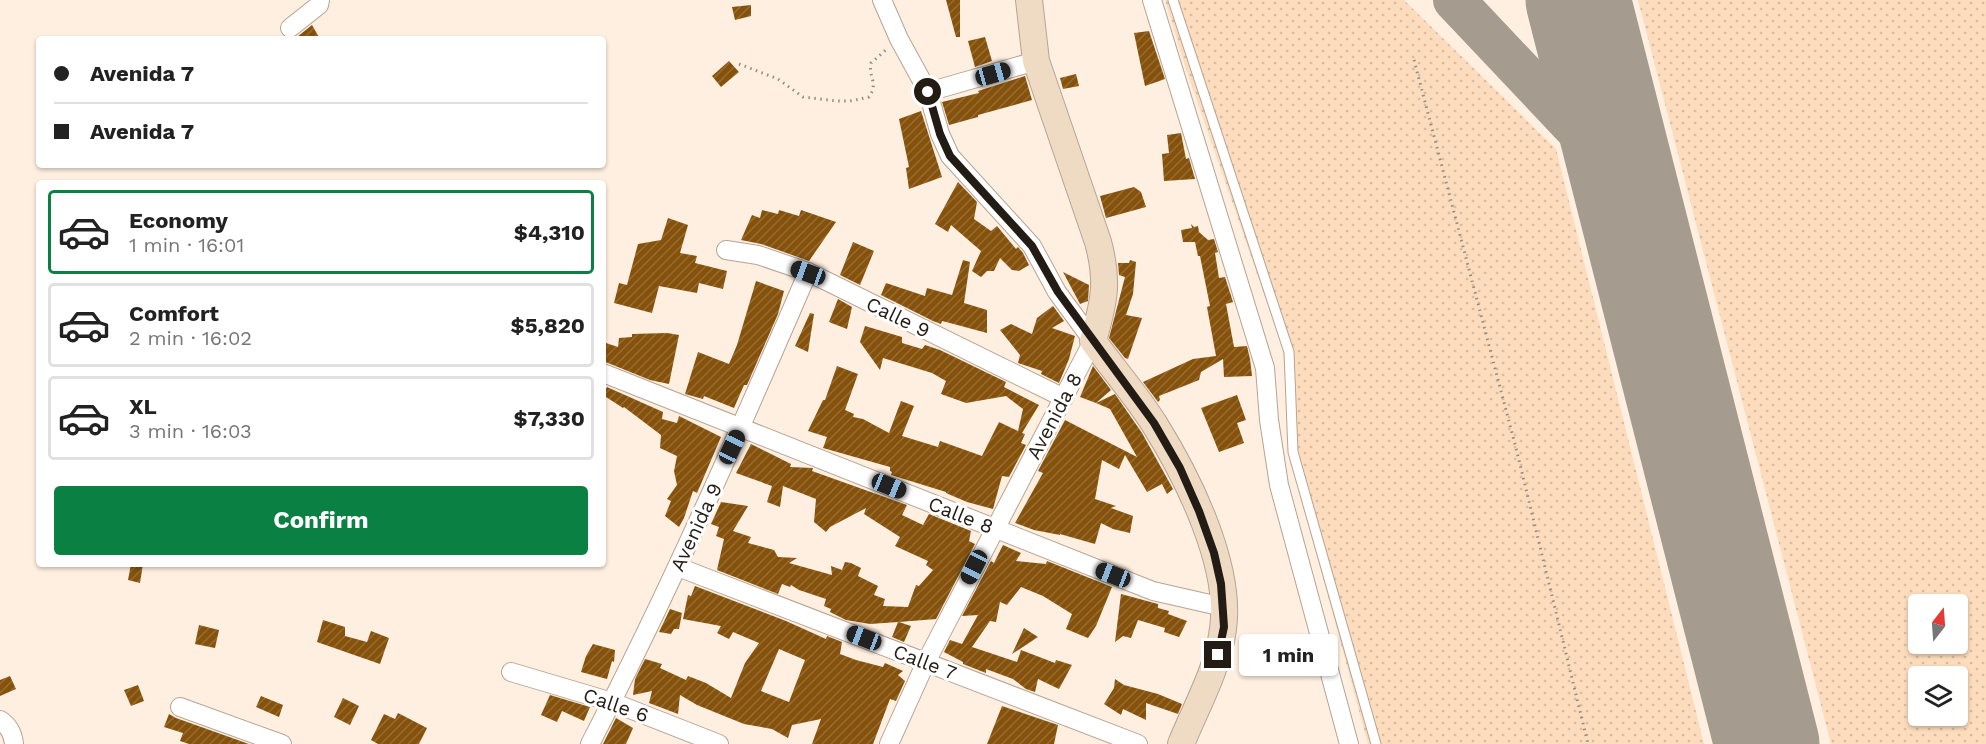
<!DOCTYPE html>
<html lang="en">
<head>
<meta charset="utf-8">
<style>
	body { margin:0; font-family:"Work Sans",sans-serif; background:#f6f6f6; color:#222; height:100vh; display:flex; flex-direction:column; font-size:22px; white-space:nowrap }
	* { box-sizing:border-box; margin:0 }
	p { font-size:20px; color:#767676 }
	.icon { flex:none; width:33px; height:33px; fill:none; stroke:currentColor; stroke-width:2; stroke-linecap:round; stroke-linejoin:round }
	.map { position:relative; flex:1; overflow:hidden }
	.drawer { position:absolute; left:36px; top:180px; width:570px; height:387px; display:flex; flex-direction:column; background:#fff; border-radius:6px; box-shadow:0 2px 4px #0004 }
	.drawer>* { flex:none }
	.guide { position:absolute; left:36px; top:36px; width:570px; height:132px; border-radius:6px; box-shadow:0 2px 4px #0004; display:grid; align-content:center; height:132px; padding:0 18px; background:#fff }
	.needle { width:39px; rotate:17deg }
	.controls { position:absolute; left:1908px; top:594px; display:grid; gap:12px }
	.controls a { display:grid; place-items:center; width:60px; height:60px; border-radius:6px; background:#fff; box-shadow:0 2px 4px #0004; font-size:30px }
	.end { position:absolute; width:27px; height:27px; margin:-14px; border:8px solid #231c15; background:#fff; box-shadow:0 0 0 3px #fff }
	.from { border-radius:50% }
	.bubble { position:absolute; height:42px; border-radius:6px; background:#fff; box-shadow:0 2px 4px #0004; font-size:20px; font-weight:700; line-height:42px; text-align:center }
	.car { position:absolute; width:18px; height:36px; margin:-18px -9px; border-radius:8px; box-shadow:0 0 4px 2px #0007; background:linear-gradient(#222 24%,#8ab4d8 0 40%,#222 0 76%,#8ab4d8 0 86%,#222 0) }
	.guide b { display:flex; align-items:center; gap:21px; height:57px; font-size:22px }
	.guide b+b { border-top:2px solid #e0e0e0 }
	.guide i { width:15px; height:15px; background:#222 }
	ul { padding:10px 0 0; list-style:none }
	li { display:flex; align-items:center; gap:18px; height:84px; margin:0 12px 9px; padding:0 6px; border:3px solid #e0e0e0; border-radius:6px }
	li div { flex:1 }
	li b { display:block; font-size:22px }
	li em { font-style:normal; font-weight:700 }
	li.selected { border-color:#0b8043 }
	li>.icon { width:54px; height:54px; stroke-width:1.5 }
	.action { display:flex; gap:12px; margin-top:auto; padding:12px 18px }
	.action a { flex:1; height:69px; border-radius:6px; background:#0b8043; color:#fff; font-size:24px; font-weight:700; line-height:69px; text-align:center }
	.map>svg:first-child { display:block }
	.grass { fill:url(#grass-dots); fill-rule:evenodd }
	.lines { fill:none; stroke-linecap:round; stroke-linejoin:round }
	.taxiway { stroke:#a69b8f; stroke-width:42 }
	.runway { stroke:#a69b8f; stroke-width:105 }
	.building { fill:url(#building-hatch); fill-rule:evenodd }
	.lane-casing { stroke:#b6a493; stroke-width:11 }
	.street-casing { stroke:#b6a493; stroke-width:20 }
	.secondary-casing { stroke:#b6a493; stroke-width:28 }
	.path { stroke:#968b80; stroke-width:3; stroke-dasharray:1.5 4.5; stroke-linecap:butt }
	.lane { stroke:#fff; stroke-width:9 }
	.street { stroke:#fff; stroke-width:18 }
	.secondary { stroke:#efdbc3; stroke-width:26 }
	.route { stroke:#231c15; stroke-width:8 }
	.labels { text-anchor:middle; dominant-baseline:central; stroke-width:6; stroke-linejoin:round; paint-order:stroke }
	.street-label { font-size:20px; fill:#231c15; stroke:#fff }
</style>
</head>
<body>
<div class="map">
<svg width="1986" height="744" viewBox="0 0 1986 744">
	<defs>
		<pattern id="grass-dots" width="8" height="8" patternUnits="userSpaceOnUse" patternTransform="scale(1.5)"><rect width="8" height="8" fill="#fcdcbc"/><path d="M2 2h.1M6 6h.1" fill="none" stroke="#d8bca1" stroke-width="1.8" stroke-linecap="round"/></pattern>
		<pattern id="building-hatch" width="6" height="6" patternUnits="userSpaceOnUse" patternTransform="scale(1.5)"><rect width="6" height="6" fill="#86520b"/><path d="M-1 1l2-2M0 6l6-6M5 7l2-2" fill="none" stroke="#946c36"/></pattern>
	</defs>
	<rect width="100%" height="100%" fill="#feefe0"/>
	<g class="grass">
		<polygon points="1165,0 1404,0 1556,149 1704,744 1368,744 1291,460 1283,349 1185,66"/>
		<path d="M 1638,0 L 1986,0 L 1986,744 L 1831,744 ZM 1918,604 L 1958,604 L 1958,644 L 1918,644 ZM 1918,676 L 1958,676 L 1958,716 L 1918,716 Z"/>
	</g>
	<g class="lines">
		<polyline class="taxiway" points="1454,0 1624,180"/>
		<polyline class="runway" points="1578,0 1767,744"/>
	</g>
	<g class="building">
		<polygon points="946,0 960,0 960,37 956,37"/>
		<polygon points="751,5 751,16 735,20 732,7"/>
		<polygon points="312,25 320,39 292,39 297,37"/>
		<polygon points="1149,31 1165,79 1145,86 1134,33"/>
		<polygon points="985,37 992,61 975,67 968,41"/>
		<polygon points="729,61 739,72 721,87 712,76"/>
		<polygon points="1076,74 1079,86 1063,89 1060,78"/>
		<polygon points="1025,76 1032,100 978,115 978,117 949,125 942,102 979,93 978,91"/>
		<polygon points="921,111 942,177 909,189 906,168 909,167 899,119"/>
		<polygon points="1181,133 1186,159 1189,158 1195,179 1164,181 1162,154 1169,153 1167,135"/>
		<polygon points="958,182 977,202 974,219 991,231 997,226 1016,249 1018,247 1023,253 1029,265 1019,271 1012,270 1000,258 994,271 987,271 981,277 972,271 981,251 951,225 948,232 935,224"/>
		<polygon points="1134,187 1141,192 1146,207 1106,218 1100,196"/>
		<polygon points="762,210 778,214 779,210 799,216 801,210 836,222 809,261 761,244 741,240 752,215 760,218"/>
		<polygon points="668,218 688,225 680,253 697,256 695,263 727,271 723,289 699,283 697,293 659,286 652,313 614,303 619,283 627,285 638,244 661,240"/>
		<polygon points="1191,224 1194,227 1198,226 1199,232 1208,240 1214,239 1218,252 1215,253 1219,278 1225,277 1233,302 1226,304 1234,347 1247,346 1250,359 1252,376 1224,377 1223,359 1201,372 1199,380 1159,396 1160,400 1158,402 1143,382 1193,359 1216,356 1207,307 1210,306 1200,256 1198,256 1195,242 1183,242 1181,230 1192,228"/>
		<polygon points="853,242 874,251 860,285 840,275"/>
		<polygon points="963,260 970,262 964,303 987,310 987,333 950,323 942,321 941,324 933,321 881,295 886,283 925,296 927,288 952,295"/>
		<polygon points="1130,260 1136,262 1133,294 1126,315 1142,318 1128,359 1125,358 1109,338 1125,277 1119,275 1118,263 1129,263"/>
		<polygon points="1063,272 1089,285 1088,301 1080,304"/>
		<polygon points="756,281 784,291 778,314 747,385 744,385 734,408 704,396 703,399 685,394 698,352 729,364 737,345"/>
		<polygon points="838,299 852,307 847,329 829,322"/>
		<polygon points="1053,306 1064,321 1052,328 1075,336 1069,359 1059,383 1041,374 1042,371 1018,363 1020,355 1000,330 1011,324 1032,334 1037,318"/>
		<polygon points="810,313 814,314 808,352 795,346"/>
		<polygon points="865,326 902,337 902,343 922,349 925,345 940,350 1006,382 1004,387 1039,405 1022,433 1025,434 1021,443 1026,445 1009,477 1002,476 993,509 967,502 946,493 946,492 891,475 892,472 890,471 890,467 823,448 827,437 808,431 823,400 825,400 837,366 858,374 845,410 854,414 853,417 863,419 889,433 901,401 914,406 902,436 938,447 940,441 982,456 999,422 1018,431 1023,409 1006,396 966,403 941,394 946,381 932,373 883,358 880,370 860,342"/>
		<polygon points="667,333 679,335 669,384 650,380 603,361 603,342 618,347 619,338 632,337 632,334"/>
		<polygon points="1093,366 1111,390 1096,403 1080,397"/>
		<polygon points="607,387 663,412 662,419 677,423 679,416 721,437 697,493 693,491 684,518 679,527 665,516 671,501 667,499 677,485 674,471 677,456 660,448 661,435 624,407 623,408 603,395"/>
		<polygon points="1115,394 1142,433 1173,489 1167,494 1162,484 1147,492 1125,455 1119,469 1102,460 1095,499 1116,506 1111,508 1133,516 1130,533 1113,529 1101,523 1095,544 1060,534 1060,535 1034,530 1015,523 1043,473 1038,471 1065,420 1137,457 1110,409 1096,403"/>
		<polygon points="1237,395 1246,420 1237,423 1244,443 1219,452 1201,408"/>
		<polygon points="751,444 791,464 790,467 813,468 812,471 907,505 902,515 923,525 929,514 971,531 969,541 975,544 936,619 899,622 911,626 904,642 892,637 898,622 870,624 846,620 830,612 831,609 824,606 826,599 799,590 791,585 790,587 782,584 778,594 717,570 724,539 716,536 719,527 711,524 721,502 748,506 733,531 751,537 748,543 774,550 778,557 797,558 789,563 832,575 831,566 842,570 845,562 851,563 861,568 858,576 878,586 874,595 885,599 883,606 908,607 916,585 919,586 933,570 926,565 928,561 895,546 900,537 864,514 866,508 830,527 826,532 814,522 816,499 783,486 780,507 767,502 772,486 736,473"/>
		<polygon points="1003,545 1021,553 1016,561 1046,564 1047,561 1112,587 1096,626 1088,638 1066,629 1072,614 1043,596 1021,587 1007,605 1000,602 996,622 990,621 972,647 1017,662 1021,650 1055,663 1056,660 1072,665 1059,689 1038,679 1035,692 1026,689 1013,679 986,669 986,673 963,664 963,662 944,652 950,640 962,644 978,615 962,616 991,561 994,563"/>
		<polygon points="131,564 143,564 140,583 128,580"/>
		<path d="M 695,586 L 786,621 L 826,639 L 827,636 L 842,642 L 840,654 L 856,660 L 883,667 L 885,663 L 903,671 L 898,675 L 905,681 L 896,701 L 890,699 L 873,744 L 812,744 L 821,719 L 792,725 L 788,738 L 772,729 L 744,724 L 697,705 L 680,695 L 678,714 L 649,703 L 652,691 L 633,695 L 635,679 L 645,659 L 662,664 L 660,668 L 686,680 L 688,676 L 706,683 L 731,698 L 745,663 L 759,643 L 733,632 L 729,639 L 717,633 L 721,626 L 683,619 L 688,595 L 691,596 ZM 779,649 L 805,660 L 789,702 L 761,691 Z"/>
		<polygon points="1121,594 1158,604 1158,608 1169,611 1168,614 1187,621 1179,637 1164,632 1165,628 1138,620 1131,638 1123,636 1115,642"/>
		<polygon points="670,609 682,613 679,629 674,629 671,634 659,632"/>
		<polygon points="323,620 345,627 345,636 367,642 371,631 389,638 380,664 317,642"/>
		<polygon points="199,625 219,630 215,648 195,644"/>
		<polygon points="1024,628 1038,637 1012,654"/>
		<polygon points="593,644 615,650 614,662 612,661 607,679 581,672 586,656"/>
		<polygon points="10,676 16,689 0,696 0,680"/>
		<polygon points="1115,679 1124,685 1158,694 1182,704 1178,714 1146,703 1146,720 1123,709 1121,715 1104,704 1114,688"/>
		<polygon points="138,685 144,701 131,706 124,690"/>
		<polygon points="550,695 590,707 584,721 562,711 557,722 541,715"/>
		<polygon points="261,696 283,705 279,717 256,707"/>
		<polygon points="343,698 359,706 350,725 334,717"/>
		<polygon points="1002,706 1058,725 1054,744 987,744"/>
		<polygon points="398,713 427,728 419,744 378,744 371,740 384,714 395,719"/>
		<polygon points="169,714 176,718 249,744 189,744 180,741 183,733 164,727"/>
		<polygon points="616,718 633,728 626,744 603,744"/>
	</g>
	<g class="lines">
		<defs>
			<polyline id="lane" points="1173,0 1289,352 1293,452 1376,744"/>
			<g id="street">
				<polyline points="882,0 899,39 928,92 940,134 950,156 1032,246 1057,292 1093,341 926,662 889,744"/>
				<polyline points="1152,0 1265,368 1269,420 1279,485 1349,744"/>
				<polyline points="290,28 319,5 320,0"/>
				<polyline points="928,92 1036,61"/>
				<polyline points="726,250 758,255 808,272 1064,398"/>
				<polyline points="603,373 1153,591 1223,607"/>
				<polyline points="678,567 1138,744"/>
				<polyline points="511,672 612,702 719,744"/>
				<polyline points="180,707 282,744"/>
				<path d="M 0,720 C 8,725 13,734 14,744"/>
				<path d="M 590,744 C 670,590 739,432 808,272"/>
			</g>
			<path id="secondary" d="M 1029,0 L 1036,61 L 1098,242 C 1109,282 1104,302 1093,341 C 1113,369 1137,396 1155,425 C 1188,478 1232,566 1223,629 C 1218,669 1196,707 1181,744"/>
		</defs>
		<use href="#lane" class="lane-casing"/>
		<use href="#street" class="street-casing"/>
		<use href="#secondary" class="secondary-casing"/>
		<g class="path">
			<polyline points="1414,60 1517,452 1588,744"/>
			<path d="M 739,64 L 778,79 L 803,97 L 837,101 L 850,101 L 869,97 C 879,82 868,78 871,63 L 887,49"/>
		</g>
		<use href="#lane" class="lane"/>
		<use href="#street" class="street"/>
		<use href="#secondary" class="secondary"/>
	</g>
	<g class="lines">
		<polyline class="route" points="928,92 940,134 950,156 1032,246 1058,292 1154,423 1180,468 1199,511 1214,553 1221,584 1224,627 1218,655"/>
	</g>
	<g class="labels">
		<g class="street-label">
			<text transform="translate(898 317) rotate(26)">Calle 9</text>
			<text transform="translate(1054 416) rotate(-62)">Avenida 8</text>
			<text transform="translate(961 515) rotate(22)">Calle 8</text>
			<text transform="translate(696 527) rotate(-65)">Avenida 9</text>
			<text transform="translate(925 662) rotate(21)">Calle 7</text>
			<text transform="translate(616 705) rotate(19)">Calle 6</text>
		</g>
	</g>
</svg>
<div class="controls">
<a><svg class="needle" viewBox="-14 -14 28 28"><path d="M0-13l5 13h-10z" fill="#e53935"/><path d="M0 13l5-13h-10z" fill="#767676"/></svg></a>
<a><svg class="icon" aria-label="layers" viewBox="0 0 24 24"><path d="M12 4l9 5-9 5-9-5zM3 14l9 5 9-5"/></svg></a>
</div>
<i class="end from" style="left:928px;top:92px"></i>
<i class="end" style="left:1218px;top:655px"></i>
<div class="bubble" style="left:1239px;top:634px;width:99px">1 min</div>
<i class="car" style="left:993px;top:74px;rotate:74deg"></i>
<i class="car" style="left:808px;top:273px;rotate:290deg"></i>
<i class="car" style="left:732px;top:447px;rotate:25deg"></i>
<i class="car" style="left:889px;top:486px;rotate:112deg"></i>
<i class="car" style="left:974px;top:567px;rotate:207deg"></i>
<i class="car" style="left:1113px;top:575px;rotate:291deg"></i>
<i class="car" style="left:864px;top:638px;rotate:291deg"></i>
<div class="guide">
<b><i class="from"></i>Avenida 7</b>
<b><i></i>Avenida 7</b>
</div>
<section class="drawer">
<ul>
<li class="selected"><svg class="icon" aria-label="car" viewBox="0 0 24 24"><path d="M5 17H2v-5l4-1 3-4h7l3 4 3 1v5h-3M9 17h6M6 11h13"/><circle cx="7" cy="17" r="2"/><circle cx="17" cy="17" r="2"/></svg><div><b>Economy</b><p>1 min · 16:01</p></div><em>$4,310</em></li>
<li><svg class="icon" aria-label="car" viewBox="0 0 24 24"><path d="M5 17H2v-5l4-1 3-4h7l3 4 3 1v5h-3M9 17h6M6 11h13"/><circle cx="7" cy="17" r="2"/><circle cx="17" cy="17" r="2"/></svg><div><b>Comfort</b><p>2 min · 16:02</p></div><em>$5,820</em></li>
<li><svg class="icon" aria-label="car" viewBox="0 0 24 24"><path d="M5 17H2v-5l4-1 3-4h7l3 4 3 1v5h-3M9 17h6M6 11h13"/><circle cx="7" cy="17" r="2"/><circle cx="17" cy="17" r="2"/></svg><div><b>XL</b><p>3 min · 16:03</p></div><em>$7,330</em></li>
</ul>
<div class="action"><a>Confirm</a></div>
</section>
</div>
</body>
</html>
